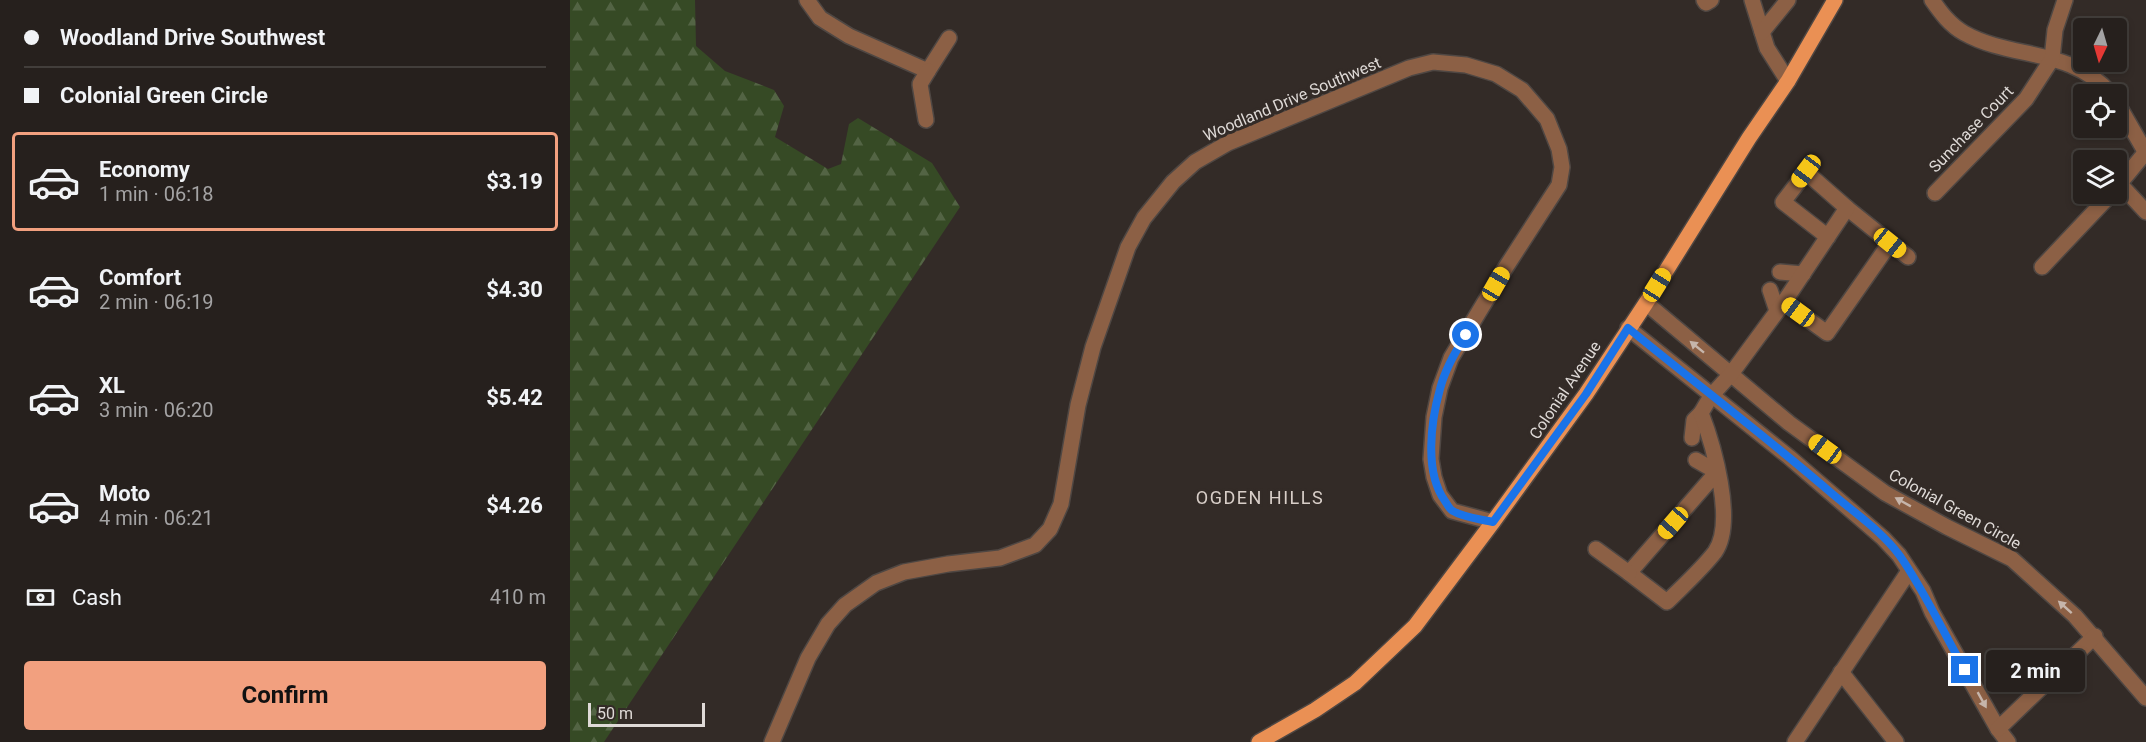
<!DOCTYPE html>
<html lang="en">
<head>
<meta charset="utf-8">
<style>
	body { margin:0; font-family:Roboto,sans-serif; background:#322d2a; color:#f1f3f6; height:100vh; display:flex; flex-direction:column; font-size:22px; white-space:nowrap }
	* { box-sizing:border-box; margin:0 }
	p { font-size:20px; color:#a4a3a4 }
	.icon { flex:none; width:33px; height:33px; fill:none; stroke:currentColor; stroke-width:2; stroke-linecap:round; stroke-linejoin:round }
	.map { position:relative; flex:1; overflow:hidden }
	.drawer { display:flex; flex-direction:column; background:#26201d; width:570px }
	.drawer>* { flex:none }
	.top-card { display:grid; align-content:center; height:132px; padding:0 24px; background:#26201d }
	.needle { width:39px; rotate:185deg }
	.fabs { position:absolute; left:1503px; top:18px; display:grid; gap:12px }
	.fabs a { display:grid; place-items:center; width:54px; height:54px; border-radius:6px; background:#26201d; box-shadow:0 3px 9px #0003,0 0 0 2px #423e3b; font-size:30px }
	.scale { position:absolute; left:18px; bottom:15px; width:117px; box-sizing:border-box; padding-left:6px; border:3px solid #dfdad7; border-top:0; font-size:16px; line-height:21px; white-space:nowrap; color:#dfdad7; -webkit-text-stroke:4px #332b27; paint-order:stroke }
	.end { position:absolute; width:27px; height:27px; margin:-14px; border:8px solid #1a73e8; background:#fff; box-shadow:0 0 0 3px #fff }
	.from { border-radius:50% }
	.bubble { position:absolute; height:42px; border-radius:6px; background:#26201d; box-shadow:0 3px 9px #0003,0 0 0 2px #423e3b; font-size:20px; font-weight:700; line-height:42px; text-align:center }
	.car { position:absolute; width:18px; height:36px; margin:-18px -9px; border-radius:8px; box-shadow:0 0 4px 2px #0007; background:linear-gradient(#f5c518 24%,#345 0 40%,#f5c518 0 76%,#345 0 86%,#f5c518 0) }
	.top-card b { display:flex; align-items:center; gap:21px; height:57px; font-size:22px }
	.top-card b+b { border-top:2px solid #423e3b }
	.top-card i { width:15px; height:15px; background:#f1f3f6 }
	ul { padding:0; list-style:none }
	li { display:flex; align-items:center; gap:18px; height:99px; margin:0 12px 9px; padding:0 12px; border:3px solid transparent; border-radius:6px }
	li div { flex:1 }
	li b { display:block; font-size:22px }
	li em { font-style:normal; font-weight:700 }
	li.active { border-color:#f2a07f }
	li>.icon { width:54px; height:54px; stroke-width:1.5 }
	.pay { display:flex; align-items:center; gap:15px; height:66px; padding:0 24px; font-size:22px }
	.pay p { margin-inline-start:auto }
	.cta { display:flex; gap:12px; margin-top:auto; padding:12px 24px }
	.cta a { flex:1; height:69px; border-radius:6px; background:#f2a07f; color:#111; font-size:24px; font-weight:700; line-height:69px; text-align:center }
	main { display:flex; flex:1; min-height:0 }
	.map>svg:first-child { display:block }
	.forest { fill:url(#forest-firs) }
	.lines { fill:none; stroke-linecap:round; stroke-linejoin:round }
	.minor-casing { stroke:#4f4743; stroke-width:18 }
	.major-casing { stroke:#4f4743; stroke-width:18 }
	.minor { stroke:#8c6045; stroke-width:15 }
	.major { stroke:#ea9054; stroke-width:15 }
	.oneway { fill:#c6b5ab }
	.route { stroke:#1a73e8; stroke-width:8 }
	.labels { text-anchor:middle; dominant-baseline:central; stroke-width:6; stroke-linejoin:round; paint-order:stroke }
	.street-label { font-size:16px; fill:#dfdad7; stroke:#332b27 }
	.neighbourhood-label { font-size:18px; letter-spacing:1.5px; fill:#d8cec8; stroke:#332b27 }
</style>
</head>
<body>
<main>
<section class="drawer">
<div class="top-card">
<b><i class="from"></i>Woodland Drive Southwest</b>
<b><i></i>Colonial Green Circle</b>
</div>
<ul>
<li class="active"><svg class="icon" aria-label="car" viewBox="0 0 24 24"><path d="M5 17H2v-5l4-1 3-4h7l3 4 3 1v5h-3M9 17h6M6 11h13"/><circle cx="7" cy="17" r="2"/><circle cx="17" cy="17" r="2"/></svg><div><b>Economy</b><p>1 min · 06:18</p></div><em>$3.19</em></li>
<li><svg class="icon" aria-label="car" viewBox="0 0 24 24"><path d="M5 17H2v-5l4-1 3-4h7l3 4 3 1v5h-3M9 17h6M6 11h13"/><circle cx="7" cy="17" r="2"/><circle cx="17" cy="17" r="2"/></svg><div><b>Comfort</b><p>2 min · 06:19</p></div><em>$4.30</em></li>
<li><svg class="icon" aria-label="car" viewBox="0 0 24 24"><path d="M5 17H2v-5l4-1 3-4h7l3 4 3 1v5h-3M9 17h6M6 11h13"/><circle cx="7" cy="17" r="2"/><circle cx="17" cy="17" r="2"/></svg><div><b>XL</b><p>3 min · 06:20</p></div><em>$5.42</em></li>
<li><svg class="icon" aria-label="car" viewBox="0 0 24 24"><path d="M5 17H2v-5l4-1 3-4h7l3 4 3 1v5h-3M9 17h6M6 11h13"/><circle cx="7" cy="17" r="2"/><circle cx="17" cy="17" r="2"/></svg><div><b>Moto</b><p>4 min · 06:21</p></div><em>$4.26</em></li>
</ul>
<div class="pay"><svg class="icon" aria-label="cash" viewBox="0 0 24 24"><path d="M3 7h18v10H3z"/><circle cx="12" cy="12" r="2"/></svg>Cash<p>410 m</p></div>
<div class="cta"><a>Confirm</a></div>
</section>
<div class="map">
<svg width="1576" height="742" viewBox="0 0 1576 742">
	<defs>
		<pattern id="forest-firs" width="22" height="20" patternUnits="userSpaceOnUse" patternTransform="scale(1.5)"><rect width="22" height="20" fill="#364a25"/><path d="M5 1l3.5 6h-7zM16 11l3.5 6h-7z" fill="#536444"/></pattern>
	</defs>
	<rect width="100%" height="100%" fill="#332b27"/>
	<polygon class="forest" points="0,0 125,0 126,46 155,71 204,90 214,106 205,137 258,169 271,164 279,124 288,118 362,163 390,207 34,742 0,742"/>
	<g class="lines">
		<defs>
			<g id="minor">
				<polyline points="237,0 250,18 279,36 358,71 379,38"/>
				<polyline points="1134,0 1136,3 1141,0"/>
				<polyline points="1182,0 1197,48 1218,81"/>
				<path d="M 1362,0 C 1371,13 1380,25 1394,33 C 1442,60 1501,47 1541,94"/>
				<polyline points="1192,32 1218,0"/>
				<polyline points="1546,101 1576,153"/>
				<polyline points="356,120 350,84 358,71"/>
				<polyline points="1550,184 1576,212"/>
				<polyline points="1546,188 1575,153"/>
				<polyline points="1365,193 1456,99 1482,59 1485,30 1495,0"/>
				<polyline points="1277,208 1338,257"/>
				<polyline points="1472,267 1541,194"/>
				<polyline points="1210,272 1233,274"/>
				<polyline points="1200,290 1207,311"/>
				<polyline points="1214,302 1257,333 1320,243"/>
				<polyline points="1076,303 1219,423 1315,493 1377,527 1442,559 1505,616 1576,698"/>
				<polyline points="1058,328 1219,457 1313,538 1329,555 1353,591 1362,612 1428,729 1438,742"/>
				<polyline points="1122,438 1124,420 1131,413"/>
				<path d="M 1126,460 L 1147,472 L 1059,573 L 1097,602 C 1113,586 1131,570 1145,552 C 1166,522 1143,444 1131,413 L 1141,396 L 1161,374 L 1214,302 L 1277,208 L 1236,172 L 1213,202 L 1258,237"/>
				<polyline points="1026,549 1059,573"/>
				<polyline points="1271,672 1326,742"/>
				<polyline points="1428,729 1525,636"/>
				<polyline points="202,742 238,658 258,624 275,605 306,583 334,572 378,564 430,558 465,545 480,529 491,504 508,405 523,347 558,247 574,218 603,182 625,162 658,143 839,68 863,62 896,65 926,74 952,90 977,119 989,149 992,167 989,185 936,267 881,358 870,388 864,417 861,459 864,477 870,495 882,511 923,522"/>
				<polyline points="1225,742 1339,571"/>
			</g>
			<polyline id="major" points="689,742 745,710 785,683 845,626 923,522 1016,394 1076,303 1179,138 1218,81 1265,0"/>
		</defs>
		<use href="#minor" class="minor-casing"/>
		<use href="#major" class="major-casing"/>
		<use href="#minor" class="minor"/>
		<use href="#major" class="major"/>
	</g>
	<defs><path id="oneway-solid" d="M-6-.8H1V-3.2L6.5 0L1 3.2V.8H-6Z" transform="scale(1.5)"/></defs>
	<g class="oneway">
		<use href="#oneway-solid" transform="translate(1127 347) rotate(-141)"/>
		<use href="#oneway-solid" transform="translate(1333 502) rotate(-151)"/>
		<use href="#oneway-solid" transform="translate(1495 607) rotate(-138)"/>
		<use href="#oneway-solid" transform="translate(1412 700) rotate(61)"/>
	</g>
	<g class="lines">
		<path class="route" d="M 896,335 C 885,352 875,369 870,389 C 861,421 854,472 875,501 C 877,504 880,510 883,511 C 894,518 911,519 923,522 L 1016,394 L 1058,328 C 1125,383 1194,435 1259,491 C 1282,511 1312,531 1330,556 C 1355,592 1373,632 1395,670"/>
	</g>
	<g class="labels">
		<g class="street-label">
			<text transform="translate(722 99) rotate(-23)">Woodland Drive Southwest</text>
			<text transform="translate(1401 129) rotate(-46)">Sunchase Court</text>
			<text transform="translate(995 390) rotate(-56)">Colonial Avenue</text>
			<text transform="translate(1385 509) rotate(29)">Colonial Green Circle</text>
		</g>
		<g class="neighbourhood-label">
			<text x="690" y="497">OGDEN HILLS</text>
		</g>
	</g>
</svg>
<div class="fabs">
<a><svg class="needle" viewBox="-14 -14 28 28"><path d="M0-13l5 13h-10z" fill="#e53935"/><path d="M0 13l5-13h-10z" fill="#a4a3a4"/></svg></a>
<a><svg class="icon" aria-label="locate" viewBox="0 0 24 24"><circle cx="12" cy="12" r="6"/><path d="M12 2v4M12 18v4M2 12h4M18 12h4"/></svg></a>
<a><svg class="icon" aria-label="layers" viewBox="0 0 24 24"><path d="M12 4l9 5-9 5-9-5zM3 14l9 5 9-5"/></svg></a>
</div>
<div class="scale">50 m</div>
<i class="end from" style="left:896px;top:335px"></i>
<i class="end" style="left:1395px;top:670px"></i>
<div class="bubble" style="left:1416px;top:650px;width:99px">2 min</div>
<i class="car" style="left:1236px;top:171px;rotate:217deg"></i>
<i class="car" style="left:1320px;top:243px;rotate:129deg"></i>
<i class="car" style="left:926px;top:284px;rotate:30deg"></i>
<i class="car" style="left:1087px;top:285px;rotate:32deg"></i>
<i class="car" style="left:1228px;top:312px;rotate:306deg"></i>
<i class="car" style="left:1255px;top:449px;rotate:306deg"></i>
<i class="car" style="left:1103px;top:523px;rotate:221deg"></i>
</div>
</main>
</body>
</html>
